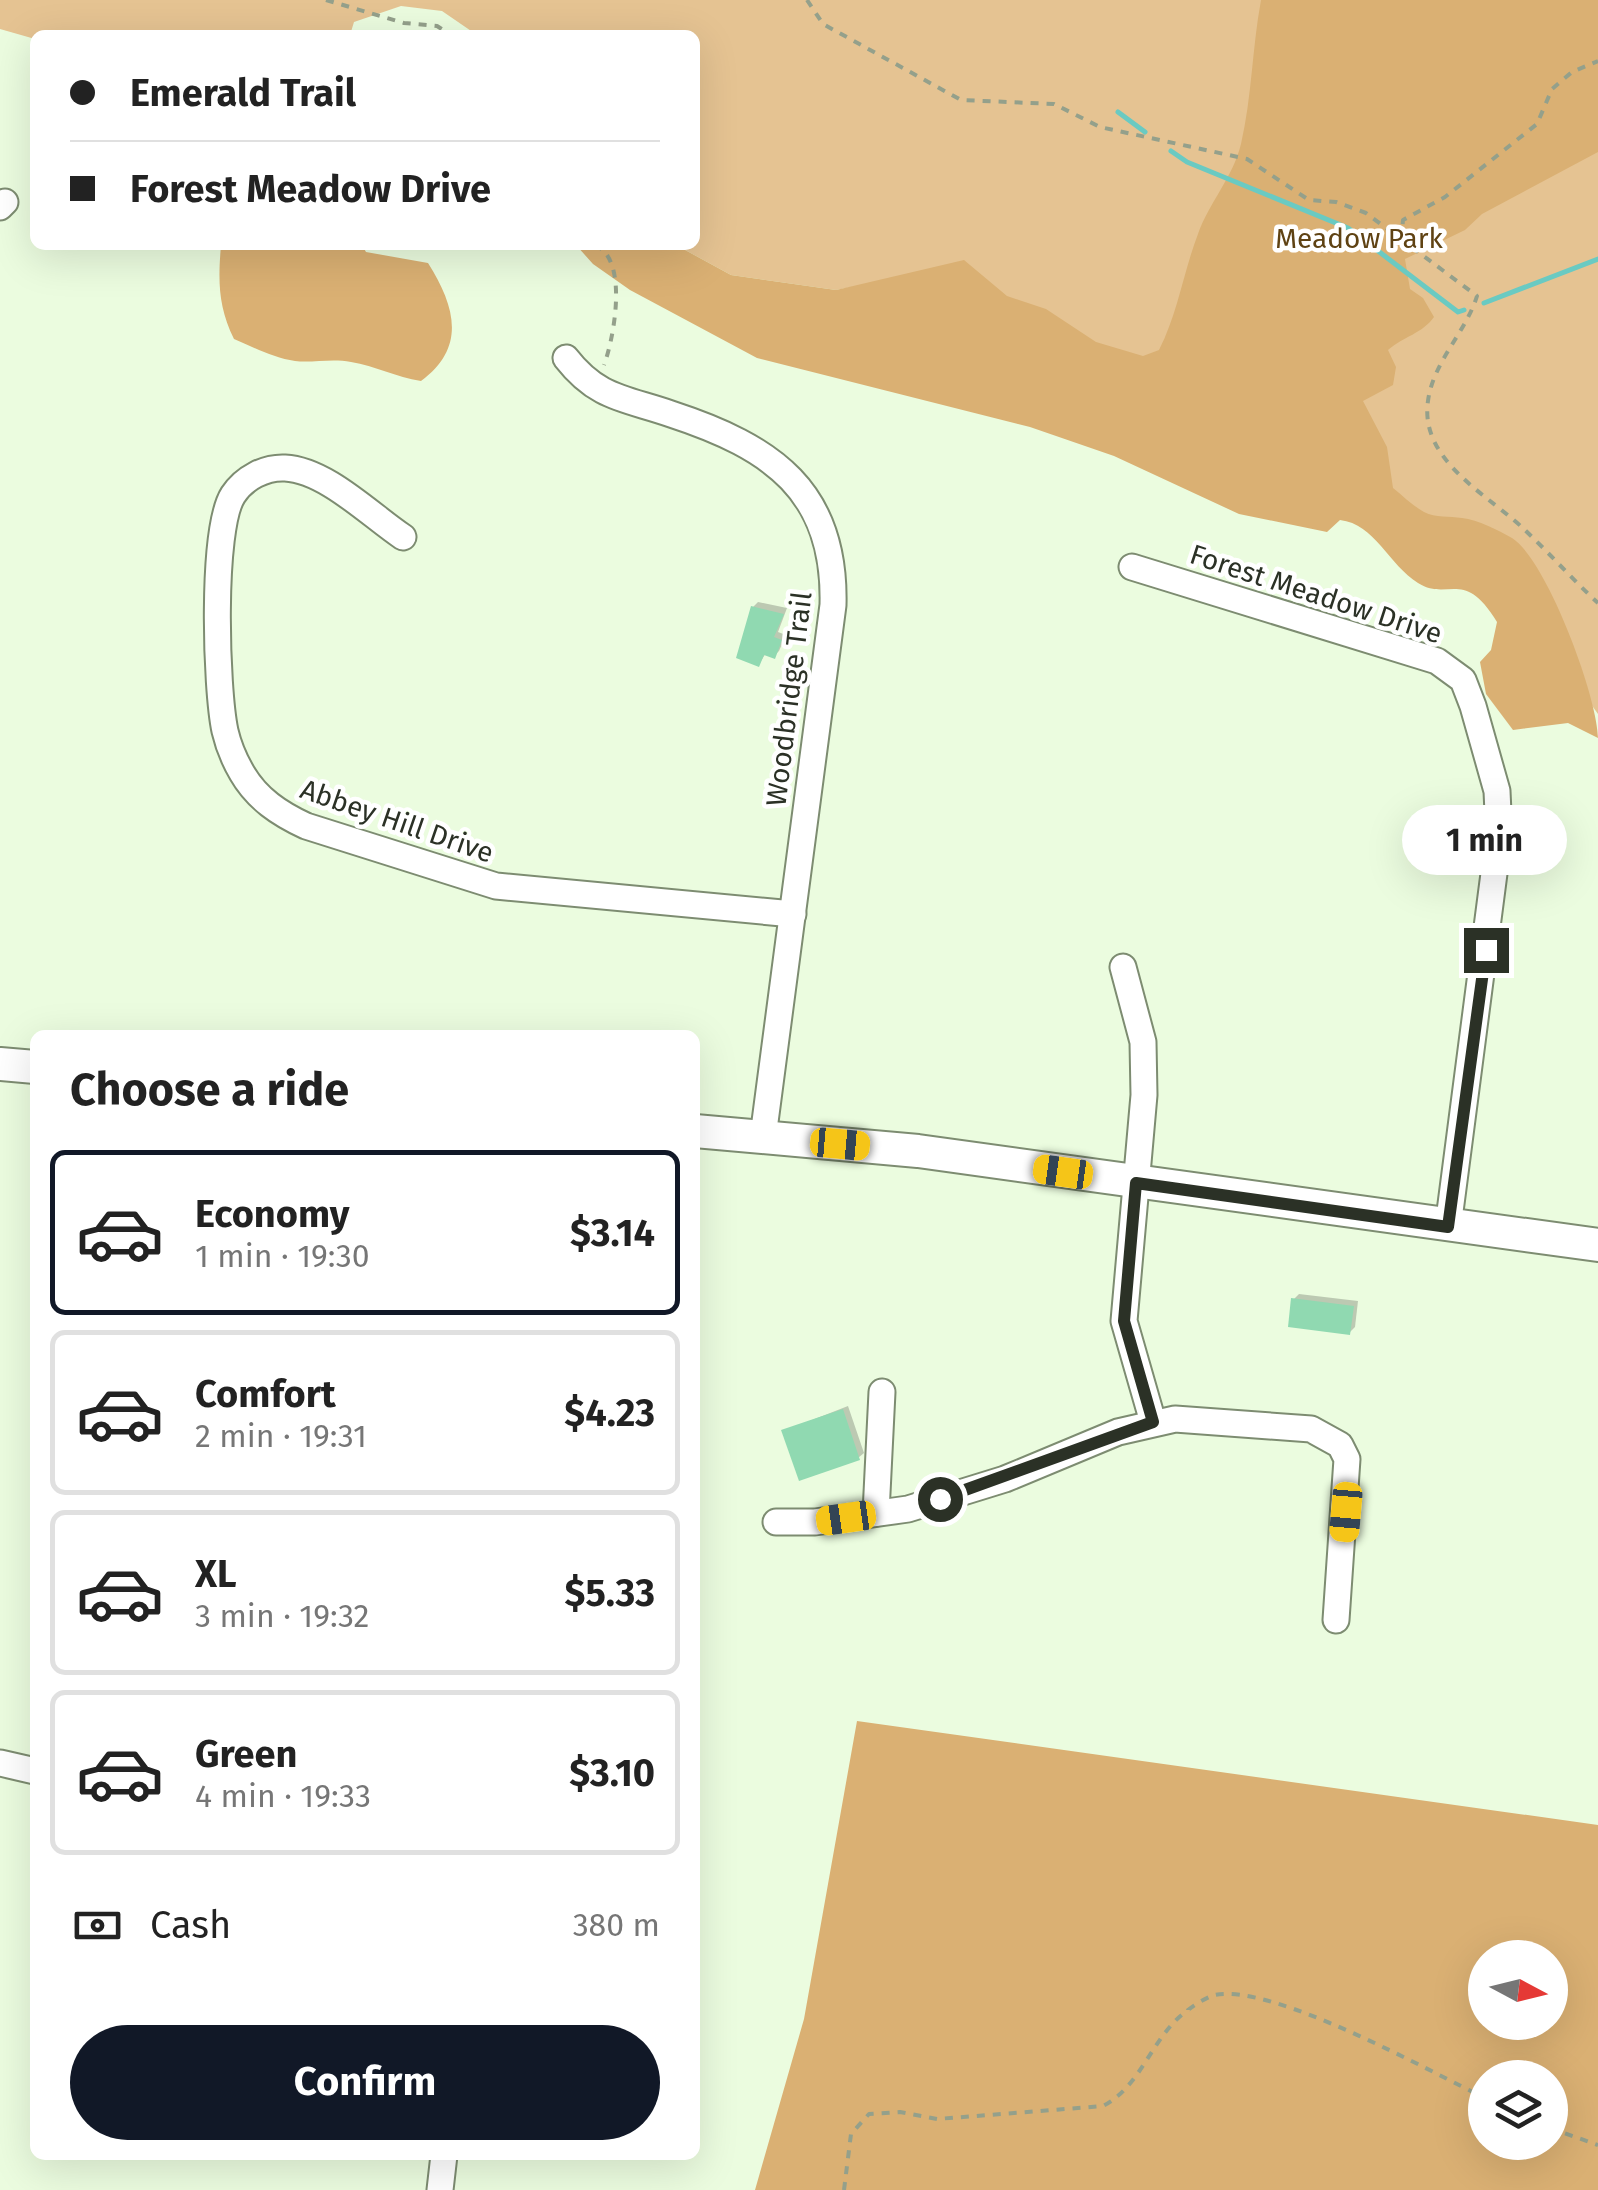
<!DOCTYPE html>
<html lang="en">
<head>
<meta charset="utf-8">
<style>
	body { margin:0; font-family:"Fira Sans",sans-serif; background:#f6f6f6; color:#222; height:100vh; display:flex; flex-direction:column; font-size:38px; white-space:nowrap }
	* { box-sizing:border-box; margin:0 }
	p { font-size:32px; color:#767676 }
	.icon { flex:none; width:55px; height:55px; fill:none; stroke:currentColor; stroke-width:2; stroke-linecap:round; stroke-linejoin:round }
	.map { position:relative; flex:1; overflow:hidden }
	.drawer { position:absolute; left:30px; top:1030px; width:670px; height:1130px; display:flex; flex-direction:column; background:#fff; border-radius:15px; box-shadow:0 10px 40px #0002 }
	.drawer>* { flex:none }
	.top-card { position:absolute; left:30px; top:30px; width:670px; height:220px; border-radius:15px; box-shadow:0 10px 40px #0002; display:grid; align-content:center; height:220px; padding:0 40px; background:#fff }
	.needle { width:65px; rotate:97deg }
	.controls { position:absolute; left:1468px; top:1940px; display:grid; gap:20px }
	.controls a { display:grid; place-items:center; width:100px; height:100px; border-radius:50%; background:#fff; box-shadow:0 10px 40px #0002; font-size:50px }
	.end { position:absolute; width:45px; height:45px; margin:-22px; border:12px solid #2b3126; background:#fff; box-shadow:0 0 0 5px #fff }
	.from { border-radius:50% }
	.bubble { position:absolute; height:70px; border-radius:35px; background:#fff; box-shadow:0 10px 40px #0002; font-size:32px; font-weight:700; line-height:70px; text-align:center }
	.car { position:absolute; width:30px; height:60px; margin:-30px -15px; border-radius:12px; box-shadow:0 0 8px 2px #0007; background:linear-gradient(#f5c518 24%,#345 0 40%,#f5c518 0 76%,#345 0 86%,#f5c518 0) }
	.top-card b { display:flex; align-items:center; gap:35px; height:95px; font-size:38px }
	.top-card b+b { border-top:2px solid #e0e0e0 }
	.top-card i { width:25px; height:25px; background:#222 }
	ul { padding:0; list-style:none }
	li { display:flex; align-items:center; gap:30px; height:165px; margin:0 20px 15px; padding:0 20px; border:5px solid #e0e0e0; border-radius:15px }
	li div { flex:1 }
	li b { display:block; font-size:38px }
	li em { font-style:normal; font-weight:700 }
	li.on { border-color:#111827 }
	li>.icon { width:90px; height:90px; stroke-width:1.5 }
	h2 { padding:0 40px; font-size:45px; line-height:120px }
	.pay { display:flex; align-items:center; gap:25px; height:110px; padding:0 40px; font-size:38px }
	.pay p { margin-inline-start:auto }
	.cta { display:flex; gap:20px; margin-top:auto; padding:20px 40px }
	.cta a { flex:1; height:115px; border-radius:60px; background:#111827; color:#fff; font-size:40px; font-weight:700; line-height:115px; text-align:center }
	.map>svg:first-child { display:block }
	.green { fill:#e5c392 }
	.forest { fill:#dab073; fill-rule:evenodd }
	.shadow { fill:#0003 }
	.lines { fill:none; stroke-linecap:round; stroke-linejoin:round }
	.stream { stroke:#6acac2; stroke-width:5 }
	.building { fill:#90d9b1 }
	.minor-casing { stroke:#7d8c71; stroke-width:29 }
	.major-casing { stroke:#7d8c71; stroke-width:36 }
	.path { stroke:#94a08b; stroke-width:4; stroke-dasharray:8 8; stroke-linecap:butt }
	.minor { stroke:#fff; stroke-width:25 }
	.major { stroke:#fff; stroke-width:32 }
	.route { stroke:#2b3126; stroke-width:12 }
	.labels { text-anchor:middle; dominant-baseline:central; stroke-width:9; stroke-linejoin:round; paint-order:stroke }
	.park-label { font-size:28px; fill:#5f4213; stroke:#fff }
	.street-label { font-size:28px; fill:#2b3126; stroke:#fff }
</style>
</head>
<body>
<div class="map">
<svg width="1598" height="2190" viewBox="0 0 1598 2190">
	<rect width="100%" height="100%" fill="#ebfcdf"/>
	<polygon class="green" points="0,0 1598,0 1598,714 1588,700 1580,668 1484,581 894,279 836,290 731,275 676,245 695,245 695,35 477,35 442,11 401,6 354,22 350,35 35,35 35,39 0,29"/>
	<g class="forest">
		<path d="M 1261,0 L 1598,0 L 1598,152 L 1482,214 L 1465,230 L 1405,259 L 1410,289 L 1423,298 L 1434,317 C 1423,333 1403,337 1388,350 L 1396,367 L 1393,385 L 1363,401 L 1387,447 L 1393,488 C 1403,496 1413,506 1424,512 C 1436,518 1449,516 1462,518 C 1478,520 1498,530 1512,538 C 1547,560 1598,698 1598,738 L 1568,723 L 1513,730 L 1486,694 L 1480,662 L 1491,650 L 1497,622 C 1464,567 1448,602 1418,583 C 1389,565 1375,524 1340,520 L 1327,532 L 1239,514 L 1114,456 L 1030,427 L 757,358 L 630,290 L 593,264 L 576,245 L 676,245 L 731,275 L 836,290 L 964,260 L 1007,296 L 1046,309 L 1096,342 L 1143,356 L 1159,350 C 1178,313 1183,273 1198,234 C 1209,203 1233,177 1241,144 C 1252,96 1252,49 1261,0 Z"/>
		<path d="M 221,245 L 362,245 L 366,252 L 428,263 C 455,306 467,347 421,381 C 396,377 375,366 351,362 C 332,358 313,363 295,361 C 274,358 253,347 234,339 C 218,306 218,281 221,245 Z"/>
		<path d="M 857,1721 L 1598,1825 L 1598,2190 L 755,2190 L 804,2019 ZM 1485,1958 L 1550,1958 L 1550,2022 L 1485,2022 ZM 1485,2078 L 1550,2078 L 1550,2142 L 1485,2142 Z"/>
	</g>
	<g class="shadow">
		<polygon points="758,602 787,608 778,632 786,635 779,651 774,656 766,653 759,664 753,607"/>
		<polygon points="1299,1294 1358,1301 1355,1327 1350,1332 1294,1299"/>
		<polygon points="848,1406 864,1453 858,1458 784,1431"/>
	</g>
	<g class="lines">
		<g class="stream">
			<polyline points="1118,112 1145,132"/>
			<polyline points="1171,151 1187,162 1348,228 1458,312 1464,310"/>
			<polyline points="1484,303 1598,259"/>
		</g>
	</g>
	<g class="building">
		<polygon points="751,606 784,614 774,637 782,640 775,659 764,655 759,667 736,658"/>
		<polygon points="1291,1298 1354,1306 1350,1335 1288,1327"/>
		<polygon points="843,1409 860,1460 799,1481 781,1430"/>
	</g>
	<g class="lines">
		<defs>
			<g id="minor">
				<polyline points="0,207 5,202"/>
				<path d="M 566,358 C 598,399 625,398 671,414 C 772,447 836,491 833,605 L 763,1137"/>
				<path d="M 403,537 C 370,515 326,470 285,468 C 265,467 244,478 233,495 C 211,529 216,689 225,731 C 228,744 235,761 242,773 C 257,799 280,814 306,826 L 496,886 L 793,914"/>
				<polyline points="1132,567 1437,661 1463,680 1473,706 1497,791 1499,835 1448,1227"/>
				<polyline points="1123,967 1143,1042 1144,1095 1124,1321 1153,1422"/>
				<polyline points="876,1513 882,1392"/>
				<polyline points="776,1522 815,1522 908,1509 1005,1479 1118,1432 1175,1419 1311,1429 1340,1445 1347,1459 1336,1620"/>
				<polyline points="0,1763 35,1771"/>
				<polyline points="440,2190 444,2155"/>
			</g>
			<g id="major">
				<polyline points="0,1064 35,1067"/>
				<polyline points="695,1131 918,1151 1598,1245"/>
			</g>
		</defs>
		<use href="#minor" class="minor-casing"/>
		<use href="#major" class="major-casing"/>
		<g class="path">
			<polyline points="326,0 404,23 437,26 451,35"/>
			<path d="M 807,0 L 823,24 L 961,100 L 1054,104 L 1100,127 L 1247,159 L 1309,200 L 1336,202 L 1366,213 L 1477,296 C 1466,332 1433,362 1428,401 C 1419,462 1491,496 1527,532 C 1551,555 1573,580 1598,603"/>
			<polyline points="1401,240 1403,220 1445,197 1537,124 1552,89 1572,72 1598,61"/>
			<path d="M 595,245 C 629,259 614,338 604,365"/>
			<polyline points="1550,2128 1598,2145"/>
			<path d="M 844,2190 L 851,2134 L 869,2114 L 900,2112 L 937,2119 L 1103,2106 C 1143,2085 1152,2035 1188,2010 C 1194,2005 1207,1997 1215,1995 C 1272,1983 1431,2072 1485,2098"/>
		</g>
		<use href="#minor" class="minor"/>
		<use href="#major" class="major"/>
	</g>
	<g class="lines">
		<polyline class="route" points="940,1499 1153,1422 1124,1321 1136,1183 1448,1227 1486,950"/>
	</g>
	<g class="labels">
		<g class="park-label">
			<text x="1359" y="238">Meadow Park</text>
		</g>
		<g class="street-label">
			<text transform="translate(1316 594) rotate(18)">Forest Meadow Drive</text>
			<text transform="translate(789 699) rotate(-83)">Woodbridge Trail</text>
			<text transform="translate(397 821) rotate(19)">Abbey Hill Drive</text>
		</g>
	</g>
</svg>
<div class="controls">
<a><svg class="needle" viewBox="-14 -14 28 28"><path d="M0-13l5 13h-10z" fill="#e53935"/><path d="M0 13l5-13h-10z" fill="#767676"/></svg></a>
<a><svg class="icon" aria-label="layers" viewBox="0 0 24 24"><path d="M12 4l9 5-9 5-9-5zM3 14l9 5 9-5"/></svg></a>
</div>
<i class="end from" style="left:940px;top:1499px"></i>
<i class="end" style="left:1486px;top:950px"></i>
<div class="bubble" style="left:1402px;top:805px;width:165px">1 min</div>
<i class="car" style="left:840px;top:1144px;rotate:95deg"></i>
<i class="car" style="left:1063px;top:1172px;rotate:278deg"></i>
<i class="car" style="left:1346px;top:1512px;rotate:185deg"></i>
<i class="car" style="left:846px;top:1518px;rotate:262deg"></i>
<div class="top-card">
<b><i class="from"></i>Emerald Trail</b>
<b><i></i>Forest Meadow Drive</b>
</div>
<section class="drawer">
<h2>Choose a ride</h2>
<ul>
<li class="on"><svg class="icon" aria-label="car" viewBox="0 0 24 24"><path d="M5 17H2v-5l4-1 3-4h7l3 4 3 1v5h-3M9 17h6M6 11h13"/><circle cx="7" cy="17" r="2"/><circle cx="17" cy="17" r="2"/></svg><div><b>Economy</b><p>1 min · 19:30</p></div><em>$3.14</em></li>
<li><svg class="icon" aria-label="car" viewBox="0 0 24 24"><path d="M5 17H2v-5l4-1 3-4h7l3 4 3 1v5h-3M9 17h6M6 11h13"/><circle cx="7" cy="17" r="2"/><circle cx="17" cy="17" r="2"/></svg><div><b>Comfort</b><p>2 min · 19:31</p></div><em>$4.23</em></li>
<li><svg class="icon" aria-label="car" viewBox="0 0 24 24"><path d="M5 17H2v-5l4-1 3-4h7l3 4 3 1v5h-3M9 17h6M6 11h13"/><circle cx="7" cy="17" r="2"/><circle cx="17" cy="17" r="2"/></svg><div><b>XL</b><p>3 min · 19:32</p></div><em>$5.33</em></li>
<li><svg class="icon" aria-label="car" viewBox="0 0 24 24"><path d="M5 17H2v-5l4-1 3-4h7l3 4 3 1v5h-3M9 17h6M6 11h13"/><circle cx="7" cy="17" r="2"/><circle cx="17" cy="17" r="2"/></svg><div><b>Green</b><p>4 min · 19:33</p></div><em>$3.10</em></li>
</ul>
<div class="pay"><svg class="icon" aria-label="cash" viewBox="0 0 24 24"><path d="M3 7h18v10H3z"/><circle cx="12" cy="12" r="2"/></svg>Cash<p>380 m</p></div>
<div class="cta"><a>Confirm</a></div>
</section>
</div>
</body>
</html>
